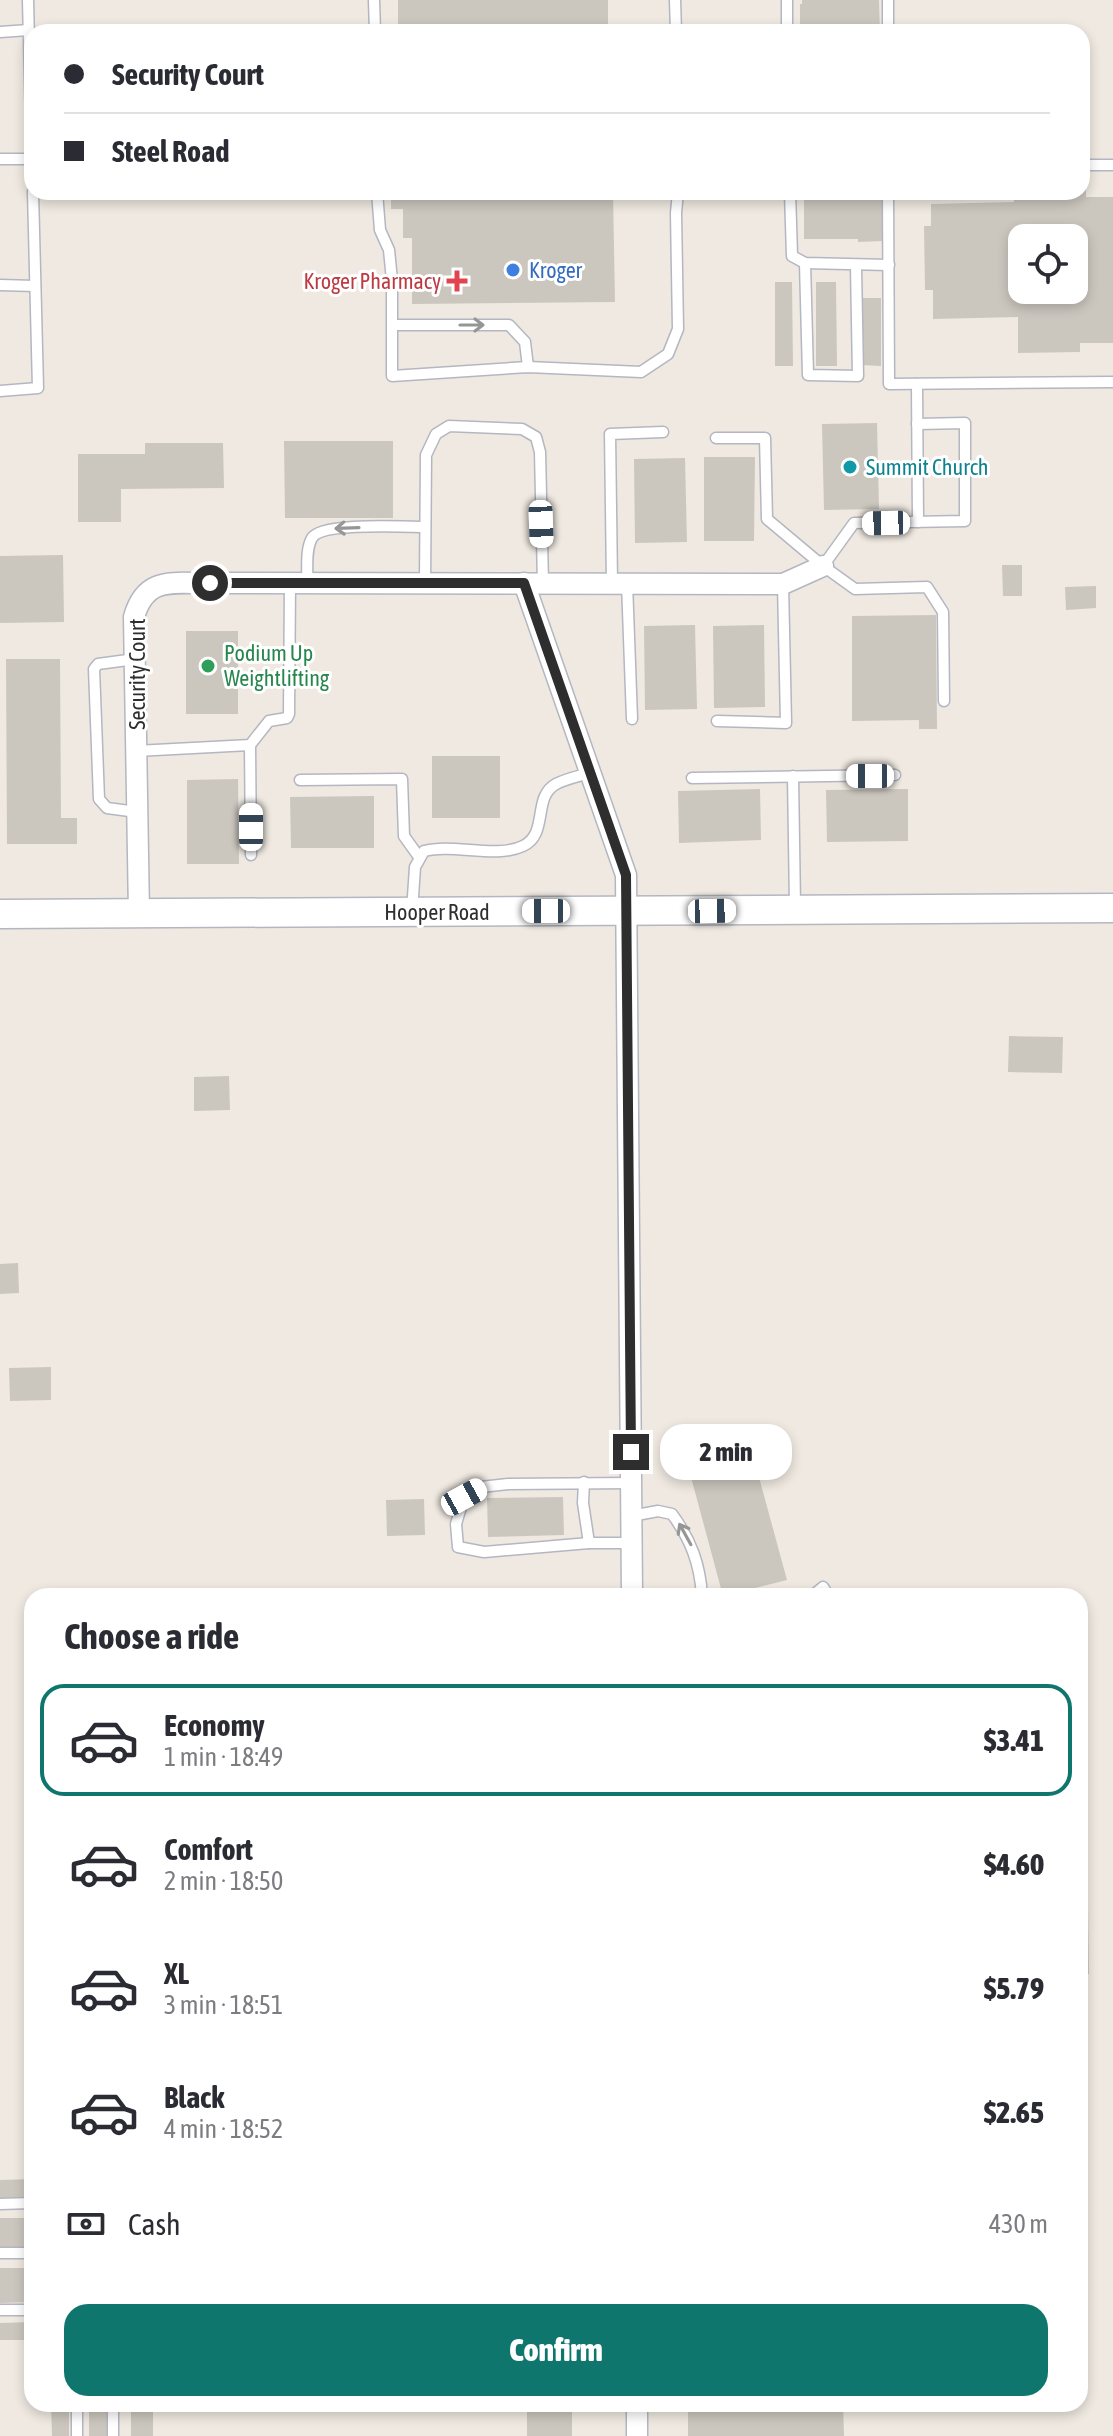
<!DOCTYPE html>
<html lang="en">
<head>
<meta charset="utf-8">
<style>
	body { margin:0; font-family:"Asap Condensed",sans-serif; background:#f2f2f3; color:#2b2b33; height:100vh; display:flex; flex-direction:column; font-size:30px; white-space:nowrap }
	* { box-sizing:border-box; margin:0 }
	p { font-size:26px; color:#7c7c81 }
	.icon { flex:none; width:44px; height:44px; fill:none; stroke:currentColor; stroke-width:2; stroke-linecap:round; stroke-linejoin:round }
	.map { position:relative; flex:1; overflow:hidden }
	.drawer { position:absolute; left:24px; top:1588px; width:1064px; height:824px; display:flex; flex-direction:column; background:#fff; border-radius:24px; box-shadow:0 4px 12px #0003 }
	.drawer>* { flex:none }
	.banner { position:absolute; left:24px; top:24px; width:1066px; height:176px; border-radius:24px; box-shadow:0 4px 12px #0003; display:grid; align-content:center; height:176px; padding:0 40px; background:#fff }
	.buttons { position:absolute; left:1008px; top:224px; display:grid; gap:16px }
	.buttons a { display:grid; place-items:center; width:80px; height:80px; border-radius:16px; background:#fff; box-shadow:0 4px 12px #0003; font-size:40px }
	.end { position:absolute; width:36px; height:36px; margin:-18px; border:10px solid #2e2e2e; background:#fff; box-shadow:0 0 0 4px #fff }
	.from { border-radius:50% }
	.bubble { position:absolute; height:56px; border-radius:24px; background:#fff; box-shadow:0 4px 12px #0003; font-size:26px; font-weight:800; line-height:56px; text-align:center }
	.car { position:absolute; width:24px; height:48px; margin:-24px -12px; border-radius:10px; box-shadow:0 0 6px 2px #0007; background:linear-gradient(#fff 24%,#345 0 40%,#fff 0 76%,#345 0 86%,#fff 0) }
	.banner b { display:flex; align-items:center; gap:28px; height:76px; font-size:30px }
	.banner b+b { border-top:2px solid #e1e1e2 }
	.banner i { width:20px; height:20px; background:#2b2b33 }
	ul { padding:0; list-style:none }
	li { display:flex; align-items:center; gap:24px; height:112px; margin:0 16px 12px; padding:0 24px; border:4px solid transparent; border-radius:24px }
	li div { flex:1 }
	li b { display:block; font-size:30px }
	li em { font-style:normal; font-weight:800 }
	li.on { border-color:#0f766e }
	li>.icon { width:72px; height:72px; stroke-width:1.5 }
	h2 { padding:0 40px; font-size:36px; line-height:96px }
	.pay { display:flex; align-items:center; gap:20px; height:88px; padding:0 40px; font-size:30px }
	.pay p { margin-inline-start:auto }
	.cta { display:flex; gap:16px; margin-top:auto; padding:16px 40px }
	.cta a { flex:1; height:92px; border-radius:24px; background:#0f766e; color:#fff; font-size:32px; font-weight:800; line-height:92px; text-align:center }
	.map>svg:first-child { display:block }
	.building { fill:#cbc7bf; fill-rule:evenodd }
	.lines { fill:none; stroke-linecap:round; stroke-linejoin:round }
	.lane-casing { stroke:#b4b7c1; stroke-width:13 }
	.street-casing { stroke:#b4b7c1; stroke-width:23 }
	.secondary-casing { stroke:#b4b7c1; stroke-width:31 }
	.lane { stroke:#fff; stroke-width:10 }
	.street { stroke:#fff; stroke-width:20 }
	.secondary { stroke:#fff; stroke-width:28 }
	.oneway { stroke:#969696 }
	.route { stroke:#2e2e2e; stroke-width:10 }
	.shop-dot { fill:#3f7fe0; stroke:#fff; stroke-width:3 }
	.health-dot { fill:#e0444e; stroke:#fff; stroke-width:3 }
	.culture-dot { fill:#0f9aa8; stroke:#fff; stroke-width:3 }
	.leisure-dot { fill:#2e9e5b; stroke:#fff; stroke-width:3 }
	.labels { text-anchor:middle; dominant-baseline:central; stroke-width:6; stroke-linejoin:round; paint-order:stroke }
	.shop-label { font-size:22px; fill:#366cbe; stroke:#fff; text-anchor:start }
	.health-label { font-size:22px; fill:#be3a42; stroke:#fff; text-anchor:end }
	.culture-label { font-size:22px; fill:#0d838f; stroke:#fff; text-anchor:start }
	.leisure-label { font-size:22px; fill:#27864d; stroke:#fff; text-anchor:start }
	.street-label { font-size:22px; fill:#2e2e2e; stroke:#fff }
</style>
</head>
<body>
<div class="map">
<svg width="1113" height="2436" viewBox="0 0 1113 2436">
	<rect width="100%" height="100%" fill="#efe9e1"/>
	<g class="building">
		<polygon points="398,0 608,0 608,32 388,32 388,28 398,28"/>
		<polygon points="802,0 879,0 880,32 800,32 800,4 802,4"/>
		<path d="M 1082,184 L 1086,184 L 1086,197 L 1113,197 L 1113,343 L 1080,343 L 1080,352 L 1018,353 L 1018,317 L 933,319 L 933,290 L 925,290 L 924,226 L 931,226 L 931,204 L 1014,202 L 1014,192 L 1082,192 ZM 1022,238 L 1074,238 L 1074,290 L 1022,290 Z"/>
		<polygon points="391,192 613,192 615,302 412,304 412,238 403,238 403,209 391,209"/>
		<polygon points="804,192 882,192 883,241 858,242 858,239 804,239"/>
		<polygon points="775,282 792,282 793,366 775,366"/>
		<polygon points="816,282 836,282 837,366 816,366"/>
		<polygon points="862,298 881,298 881,366 861,365"/>
		<polygon points="877,423 879,509 824,510 822,424"/>
		<polygon points="284,441 393,441 393,518 285,518"/>
		<polygon points="145,443 223,443 224,488 121,489 121,522 78,522 78,454 145,454"/>
		<polygon points="704,457 755,457 754,541 704,541"/>
		<polygon points="685,458 687,542 635,543 634,459"/>
		<polygon points="63,555 64,622 0,623 0,556"/>
		<polygon points="1002,565 1022,565 1022,596 1003,596"/>
		<polygon points="1096,586 1096,608 1066,610 1065,587"/>
		<polygon points="936,615 937,729 919,729 919,720 852,721 852,616"/>
		<polygon points="695,625 697,709 645,710 644,626"/>
		<polygon points="764,625 765,707 714,708 713,626"/>
		<rect x="186" y="631" width="52" height="83"/>
		<polygon points="6,659 60,659 61,818 77,818 77,844 7,844"/>
		<rect x="432" y="756" width="68" height="62"/>
		<polygon points="238,779 239,864 187,864 187,780"/>
		<polygon points="760,789 761,840 679,843 678,791"/>
		<polygon points="908,789 908,841 827,842 826,790"/>
		<polygon points="374,796 374,848 291,848 290,797"/>
		<polygon points="1009,1036 1063,1037 1062,1073 1008,1072"/>
		<polygon points="229,1076 230,1110 194,1111 194,1077"/>
		<polygon points="18,1263 19,1293 0,1294 0,1264"/>
		<polygon points="51,1367 51,1400 10,1401 9,1368"/>
		<polygon points="754,1459 787,1580 723,1596 688,1466 699,1463 702,1473"/>
		<polygon points="563,1497 564,1535 488,1537 487,1498"/>
		<polygon points="424,1499 425,1535 387,1536 386,1500"/>
		<polygon points="1080,1907 1088,1907 1089,1974 1080,1974"/>
		<polygon points="32,2179 32,2197 0,2198 0,2180"/>
		<rect x="0" y="2218" width="32" height="30"/>
		<polygon points="0,2268 32,2268 32,2302 0,2303"/>
		<polygon points="32,2322 32,2340 0,2340 0,2323"/>
		<polygon points="51,2404 69,2404 69,2436 52,2436"/>
		<polygon points="89,2404 107,2404 108,2436 89,2436"/>
		<rect x="131" y="2404" width="22" height="32"/>
		<rect x="527" y="2404" width="45" height="32"/>
		<polygon points="843,2404 844,2436 688,2436 688,2405"/>
	</g>
	<g class="lines">
		<defs>
			<g id="lane">
				<polyline points="28,0 32,165"/>
				<polyline points="374,0 375,32"/>
				<polyline points="675,0 676,32"/>
				<polyline points="787,0 787,32"/>
				<polyline points="888,0 888,32"/>
				<polyline points="0,32 29,30"/>
				<polyline points="0,159 32,159"/>
				<polyline points="1082,165 1113,165"/>
				<polyline points="377,192 380,230 389,250 392,280 392,376 528,367 641,372 668,354 678,329 676,213 678,192"/>
				<polyline points="790,192 792,256 805,263 889,265"/>
				<polyline points="888,192 889,384 1113,382"/>
				<polyline points="805,263 808,375 858,376 856,266"/>
				<polyline points="0,285 35,286"/>
				<polyline points="394,325 509,325 525,342 528,367"/>
				<polyline points="917,384 918,522"/>
				<polyline points="0,391 38,388 33,192"/>
				<polyline points="716,438 765,438 767,519 823,566 855,589 927,587 943,612 944,701"/>
				<polyline points="823,566 854,523 965,521 965,423 917,424"/>
				<path d="M 307,583 C 308,570 305,550 312,538 C 321,522 405,527 425,527"/>
				<polyline points="425,583 426,455 436,434 449,426 522,429 536,437 540,452 543,583"/>
				<polyline points="612,583 610,434 663,432"/>
				<polyline points="627,583 632,719"/>
				<polyline points="135,659 98,664 94,669 99,799 107,808 137,812"/>
				<polyline points="717,721 786,723 783,584"/>
				<polyline points="250,745 251,855"/>
				<polyline points="136,751 250,745 269,721 287,718 289,714 290,583"/>
				<polyline points="793,776 795,906"/>
				<polyline points="692,778 895,775"/>
				<polyline points="300,780 402,779 404,836 419,857"/>
				<path d="M 412,911 L 415,867 L 424,851 C 453,843 496,859 523,846 C 549,834 532,797 556,784 C 567,778 581,776 592,772"/>
				<polyline points="584,1482 583,1503 589,1543"/>
				<polyline points="631,1483 508,1484 481,1487 464,1497 456,1524 458,1547 484,1552 589,1543 632,1543"/>
				<path d="M 631,1516 L 658,1511 L 672,1514 C 691,1540 700,1564 702,1596"/>
				<polyline points="812,1596 823,1587 829,1596"/>
				<polyline points="0,2204 32,2203"/>
				<polyline points="0,2253 32,2253"/>
				<polyline points="0,2310 32,2310"/>
				<polyline points="77,2436 77,2404"/>
				<polyline points="113,2436 113,2404"/>
			</g>
			<g id="street">
				<polyline points="524,583 626,875 632,1596"/>
				<path d="M 139,914 L 134,617 C 146,575 174,584 210,583 L 783,584 L 823,566"/>
				<polyline points="637,2404 637,2436"/>
			</g>
			<polyline id="secondary" points="0,914 1113,908"/>
		</defs>
		<use href="#lane" class="lane-casing"/>
		<use href="#street" class="street-casing"/>
		<use href="#secondary" class="secondary-casing"/>
		<use href="#lane" class="lane"/>
		<use href="#street" class="street"/>
		<use href="#secondary" class="secondary"/>
	</g>
	<defs><path id="oneway-shaft" d="M-6 0H5M1.5-3L5.5 0L1.5 3" fill="none" stroke-width="1.6" stroke-linecap="round" stroke-linejoin="round" transform="scale(2)"/></defs>
	<g class="oneway">
		<use href="#oneway-shaft" transform="translate(472 325)"/>
		<use href="#oneway-shaft" transform="translate(347 528) rotate(178)"/>
		<use href="#oneway-shaft" transform="translate(685 1534) rotate(-119)"/>
	</g>
	<g class="lines">
		<polyline class="route" points="210,583 524,583 626,875 631,1452"/>
	</g>
	<circle class="shop-dot" cx="513" cy="270" r="8"/>
	<path class="health-dot" d="M453 269h8v8h8v8h-8v8h-8v-8h-8v-8h8z"/>
	<circle class="culture-dot" cx="850" cy="467" r="8"/>
	<circle class="leisure-dot" cx="208" cy="666" r="8"/>
	<g class="labels">
		<g class="shop-label">
			<text x="529" y="270">Kroger</text>
		</g>
		<g class="health-label">
			<text x="441" y="281">Kroger Pharmacy</text>
		</g>
		<g class="culture-label">
			<text x="866" y="467">Summit Church</text>
		</g>
		<g class="leisure-label">
			<text x="224" y="653">Podium Up<tspan x="224" dy="25">Weightlifting</tspan></text>
		</g>
		<g class="street-label">
			<text transform="translate(137 674) rotate(-90)">Security Court</text>
			<text x="437" y="912">Hooper Road</text>
		</g>
	</g>
</svg>
<div class="buttons">
<a><svg class="icon" aria-label="locate" viewBox="0 0 24 24"><circle cx="12" cy="12" r="6"/><path d="M12 2v4M12 18v4M2 12h4M18 12h4"/></svg></a>
</div>
<i class="end from" style="left:210px;top:583px"></i>
<i class="end" style="left:631px;top:1452px"></i>
<div class="bubble" style="left:660px;top:1424px;width:132px">2 min</div>
<i class="car" style="left:886px;top:523px;rotate:269deg"></i>
<i class="car" style="left:541px;top:524px;rotate:178deg"></i>
<i class="car" style="left:870px;top:776px;rotate:270deg"></i>
<i class="car" style="left:251px;top:827px;rotate:0deg"></i>
<i class="car" style="left:546px;top:911px;rotate:270deg"></i>
<i class="car" style="left:712px;top:911px;rotate:89deg"></i>
<i class="car" style="left:464px;top:1497px;rotate:61deg"></i>
<div class="banner">
<b><i class="from"></i>Security Court</b>
<b><i></i>Steel Road</b>
</div>
<section class="drawer">
<h2>Choose a ride</h2>
<ul>
<li class="on"><svg class="icon" aria-label="car" viewBox="0 0 24 24"><path d="M5 17H2v-5l4-1 3-4h7l3 4 3 1v5h-3M9 17h6M6 11h13"/><circle cx="7" cy="17" r="2"/><circle cx="17" cy="17" r="2"/></svg><div><b>Economy</b><p>1 min · 18:49</p></div><em>$3.41</em></li>
<li><svg class="icon" aria-label="car" viewBox="0 0 24 24"><path d="M5 17H2v-5l4-1 3-4h7l3 4 3 1v5h-3M9 17h6M6 11h13"/><circle cx="7" cy="17" r="2"/><circle cx="17" cy="17" r="2"/></svg><div><b>Comfort</b><p>2 min · 18:50</p></div><em>$4.60</em></li>
<li><svg class="icon" aria-label="car" viewBox="0 0 24 24"><path d="M5 17H2v-5l4-1 3-4h7l3 4 3 1v5h-3M9 17h6M6 11h13"/><circle cx="7" cy="17" r="2"/><circle cx="17" cy="17" r="2"/></svg><div><b>XL</b><p>3 min · 18:51</p></div><em>$5.79</em></li>
<li><svg class="icon" aria-label="car" viewBox="0 0 24 24"><path d="M5 17H2v-5l4-1 3-4h7l3 4 3 1v5h-3M9 17h6M6 11h13"/><circle cx="7" cy="17" r="2"/><circle cx="17" cy="17" r="2"/></svg><div><b>Black</b><p>4 min · 18:52</p></div><em>$2.65</em></li>
</ul>
<div class="pay"><svg class="icon" aria-label="cash" viewBox="0 0 24 24"><path d="M3 7h18v10H3z"/><circle cx="12" cy="12" r="2"/></svg>Cash<p>430 m</p></div>
<div class="cta"><a>Confirm</a></div>
</section>
</div>
</body>
</html>
